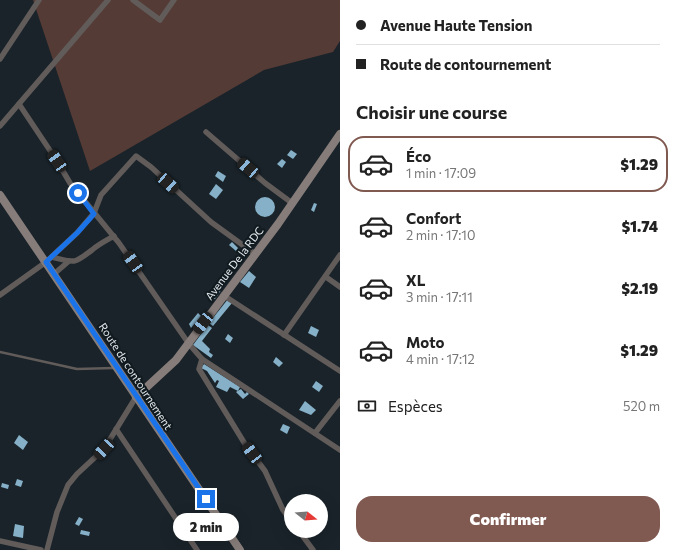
<!DOCTYPE html>
<html lang="fr">
<head>
<meta charset="utf-8">
<style>
	body { margin:0; font-family:Commissioner,sans-serif; background:#f6f6f6; color:#222; height:100vh; display:flex; flex-direction:column; font-size:15px; white-space:nowrap }
	* { box-sizing:border-box; margin:0 }
	p { font-size:13px; color:#767676 }
	.icon { flex:none; width:22px; height:22px; fill:none; stroke:currentColor; stroke-width:2; stroke-linecap:round; stroke-linejoin:round }
	.map { position:relative; flex:1; overflow:hidden }
	.drawer { display:flex; flex-direction:column; background:#fff; width:336px }
	.drawer>* { flex:none }
	.hud { display:grid; align-content:center; height:88px; padding:0 16px; background:#fff }
	.needle { width:26px; rotate:107deg }
	.tools { position:absolute; left:284px; top:494px; display:grid; gap:8px }
	.tools a { display:grid; place-items:center; width:44px; height:44px; border-radius:50%; background:#fff; box-shadow:0 4px 16px #0002; font-size:20px }
	.end { position:absolute; width:18px; height:18px; margin:-9px; border:5px solid #1a73e8; background:#fff; box-shadow:0 0 0 2px #fff }
	.from { border-radius:50% }
	.bubble { position:absolute; height:28px; border-radius:14px; background:#fff; box-shadow:0 4px 16px #0002; font-size:13px; font-weight:800; line-height:28px; text-align:center }
	.car { position:absolute; width:12px; height:24px; margin:-12px -6px; border-radius:5px; box-shadow:0 0 3px 1px #0007; background:linear-gradient(#222 24%,#8ab4d8 0 40%,#222 0 76%,#8ab4d8 0 86%,#222 0) }
	.hud b { display:flex; align-items:center; gap:14px; height:38px; font-size:15px }
	.hud b+b { border-top:1px solid #e0e0e0 }
	.hud i { width:10px; height:10px; background:#222 }
	ul { padding:0; list-style:none }
	li { display:flex; align-items:center; gap:12px; height:56px; margin:0 8px 6px; padding:0 8px; border:2px solid transparent; border-radius:16px }
	li div { flex:1 }
	li b { display:block; font-size:15px }
	li em { font-style:normal; font-weight:800 }
	li.on { border-color:#805951 }
	li>.icon { width:36px; height:36px; stroke-width:1.5 }
	h2 { padding:0 16px; font-size:18px; line-height:48px }
	.pay { display:flex; align-items:center; gap:10px; height:44px; padding:0 16px; font-size:15px }
	.pay p { margin-inline-start:auto }
	.action { display:flex; gap:8px; margin-top:auto; padding:8px 16px }
	.action a { flex:1; height:46px; border-radius:16px; background:#805951; color:#fff; font-size:16px; font-weight:800; line-height:46px; text-align:center }
	main { display:flex; flex:1; min-height:0 }
	.map>svg:first-child { display:block }
	.green { fill:#543b36 }
	.building { fill:#85b0c8 }
	.lines { fill:none; stroke-linecap:round; stroke-linejoin:round }
	.lane { stroke:#615b5a; stroke-width:2.5 }
	.street { stroke:#615b5a; stroke-width:5.5 }
	.secondary { stroke:#867c7a; stroke-width:8 }
	.route { stroke:#1a73e8; stroke-width:5 }
	.labels { text-anchor:middle; dominant-baseline:central; stroke-width:4; stroke-linejoin:round; paint-order:stroke }
	.street-label { font-size:11px; fill:#e5ebef; stroke:#101a1f }
</style>
</head>
<body>
<main>
<div class="map">
<svg width="340" height="550" viewBox="0 0 340 550">
	<rect width="100%" height="100%" fill="#192329"/>
	<polygon class="green" points="33,0 340,0 340,41 333,52 264,70 90,171"/>
	<g class="building">
		<polygon points="291,150 297,154 293,159 287,155"/>
		<polygon points="282,159 286,162 282,168 277,164"/>
		<polygon points="218,171 226,176 223,182 215,176"/>
		<polygon points="216,184 223,190 216,199 209,194"/>
		<circle cx="265" cy="207" r="10"/>
		<polygon points="314,203 317,204 314,212 311,210"/>
		<polygon points="232,242 238,248 236,251 229,245"/>
		<polygon points="249,271 256,277 249,288 240,282"/>
		<polygon points="228,272 232,274 215,299 211,296"/>
		<polygon points="228,299 232,303 213,326 209,323"/>
		<polygon points="198,313 201,316 191,328 189,324"/>
		<polygon points="208,325 212,328 202,341 210,349 209,352 213,355 211,358 193,345"/>
		<polygon points="311,326 319,330 316,337 308,333"/>
		<polygon points="228,334 233,338 230,343 225,339"/>
		<polygon points="276,357 283,363 279,367 273,362"/>
		<polygon points="204,364 240,387 238,391 230,387 227,392 216,387 219,381 217,380 215,383 207,371 201,368"/>
		<polygon points="316,381 323,386 319,392 312,387"/>
		<polygon points="241,389 245,394 247,392 249,394 243,399 236,392"/>
		<polygon points="305,401 316,410 311,415 299,410"/>
		<polygon points="283,424 290,427 287,434 280,430"/>
		<polygon points="19,435 28,442 23,450 14,443"/>
		<polygon points="17,479 23,481 21,487 15,485"/>
		<polygon points="2,483 9,485 8,489 1,487"/>
		<polygon points="79,517 83,519 79,526 75,524"/>
		<polygon points="15,524 24,526 23,538 13,536"/>
		<polygon points="81,530 90,532 89,536 80,534"/>
	</g>
	<g class="lines">
		<polyline class="lane" points="0,352 77,369 114,368"/>
		<g class="street">
			<polyline points="133,0 160,20 174,0"/>
			<polyline points="0,59 39,0"/>
			<polyline points="19,104 57,161 70,183 119,243 189,344 202,359 199,369 245,444 265,471 283,510 291,521"/>
			<polyline points="0,126 108,0"/>
			<polyline points="206,132 265,183 292,203"/>
			<path d="M 52,257 C 75,263 74,264 92,250 C 99,244 107,240 114,236"/>
			<polyline points="54,274 69,261"/>
			<polyline points="326,277 340,287"/>
			<polyline points="0,295 46,262 77,233 94,213 101,195 136,156 151,167 211,222 255,254"/>
			<polyline points="223,295 340,371"/>
			<polyline points="284,335 340,255"/>
			<polyline points="202,359 340,450"/>
			<polyline points="116,429 197,550"/>
			<polyline points="315,433 340,401"/>
			<polyline points="299,531 313,550"/>
			<polyline points="0,541 41,550"/>
			<polyline points="47,550 57,512 68,485 77,474 104,449 136,397"/>
		</g>
		<g class="secondary">
			<polyline points="0,195 240,550"/>
			<polyline points="136,397 176,360 278,224 340,134"/>
		</g>
	</g>
	<g class="lines">
		<polyline class="route" points="78,193 94,214 77,233 46,262 206,499"/>
	</g>
	<g class="labels">
		<g class="street-label">
			<text transform="translate(234 263) rotate(-53)">Avenue De la RDC</text>
			<text transform="translate(136 376) rotate(57)">Route de contournement</text>
		</g>
	</g>
</svg>
<div class="tools">
<a><svg class="needle" viewBox="-14 -14 28 28"><path d="M0-13l5 13h-10z" fill="#e53935"/><path d="M0 13l5-13h-10z" fill="#767676"/></svg></a>
</div>
<i class="end from" style="left:78px;top:193px"></i>
<i class="end" style="left:206px;top:499px"></i>
<div class="bubble" style="left:173px;top:513px;width:66px">2 min</div>
<i class="car" style="left:57px;top:161px;rotate:326deg"></i>
<i class="car" style="left:248px;top:168px;rotate:311deg"></i>
<i class="car" style="left:168px;top:183px;rotate:132deg"></i>
<i class="car" style="left:133px;top:262px;rotate:325deg"></i>
<i class="car" style="left:203px;top:323px;rotate:218deg"></i>
<i class="car" style="left:104px;top:449px;rotate:223deg"></i>
<i class="car" style="left:252px;top:453px;rotate:323deg"></i>
</div>
<section class="drawer">
<div class="hud">
<b><i class="from"></i>Avenue Haute Tension</b>
<b><i></i>Route de contournement</b>
</div>
<h2>Choisir une course</h2>
<ul>
<li class="on"><svg class="icon" aria-label="car" viewBox="0 0 24 24"><path d="M5 17H2v-5l4-1 3-4h7l3 4 3 1v5h-3M9 17h6M6 11h13"/><circle cx="7" cy="17" r="2"/><circle cx="17" cy="17" r="2"/></svg><div><b>Éco</b><p>1 min · 17:09</p></div><em>$1.29</em></li>
<li><svg class="icon" aria-label="car" viewBox="0 0 24 24"><path d="M5 17H2v-5l4-1 3-4h7l3 4 3 1v5h-3M9 17h6M6 11h13"/><circle cx="7" cy="17" r="2"/><circle cx="17" cy="17" r="2"/></svg><div><b>Confort</b><p>2 min · 17:10</p></div><em>$1.74</em></li>
<li><svg class="icon" aria-label="car" viewBox="0 0 24 24"><path d="M5 17H2v-5l4-1 3-4h7l3 4 3 1v5h-3M9 17h6M6 11h13"/><circle cx="7" cy="17" r="2"/><circle cx="17" cy="17" r="2"/></svg><div><b>XL</b><p>3 min · 17:11</p></div><em>$2.19</em></li>
<li><svg class="icon" aria-label="car" viewBox="0 0 24 24"><path d="M5 17H2v-5l4-1 3-4h7l3 4 3 1v5h-3M9 17h6M6 11h13"/><circle cx="7" cy="17" r="2"/><circle cx="17" cy="17" r="2"/></svg><div><b>Moto</b><p>4 min · 17:12</p></div><em>$1.29</em></li>
</ul>
<div class="pay"><svg class="icon" aria-label="cash" viewBox="0 0 24 24"><path d="M3 7h18v10H3z"/><circle cx="12" cy="12" r="2"/></svg>Espèces<p>520 m</p></div>
<div class="action"><a>Confirmer</a></div>
</section>
</main>
</body>
</html>
